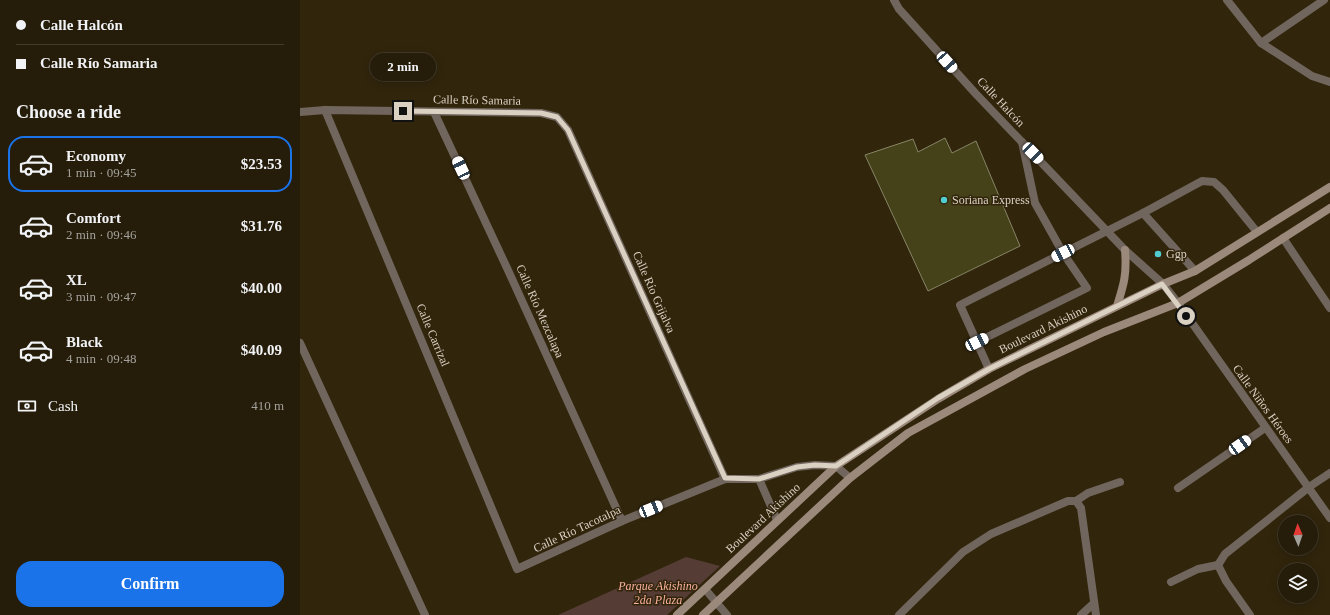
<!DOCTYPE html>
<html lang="en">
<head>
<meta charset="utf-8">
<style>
	body { margin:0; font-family:"Times New Roman",serif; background:#2d2512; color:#f1f3f6; height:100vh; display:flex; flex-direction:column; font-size:15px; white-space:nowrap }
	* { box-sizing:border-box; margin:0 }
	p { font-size:13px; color:#a3a19c }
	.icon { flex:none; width:22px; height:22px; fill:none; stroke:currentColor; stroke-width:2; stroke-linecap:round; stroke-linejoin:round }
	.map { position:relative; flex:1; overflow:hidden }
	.details { display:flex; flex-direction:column; background:#251c09; width:300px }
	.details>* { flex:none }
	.banner { display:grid; align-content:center; height:88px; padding:0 16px; background:#251c09 }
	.needle { width:26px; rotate:358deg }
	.controls { position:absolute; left:978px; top:515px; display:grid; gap:8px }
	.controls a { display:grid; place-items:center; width:40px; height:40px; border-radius:50%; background:#251c09; box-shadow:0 2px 10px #0003,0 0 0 1px #423a2a; font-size:20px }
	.end { position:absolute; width:18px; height:18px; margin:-9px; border:5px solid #dad1c3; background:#111; box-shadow:0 0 0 2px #111 }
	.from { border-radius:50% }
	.bubble { position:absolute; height:28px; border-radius:14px; background:#251c09; box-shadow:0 2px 10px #0003,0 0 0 1px #423a2a; font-size:13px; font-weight:700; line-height:28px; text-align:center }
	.car { position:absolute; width:12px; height:24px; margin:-12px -6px; border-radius:5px; box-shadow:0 0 3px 1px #0007; background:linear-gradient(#fff 24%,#345 0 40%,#fff 0 76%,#345 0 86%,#fff 0) }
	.banner b { display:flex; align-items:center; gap:14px; height:38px; font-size:15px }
	.banner b+b { border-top:1px solid #423a2a }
	.banner i { width:10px; height:10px; background:#f1f3f6 }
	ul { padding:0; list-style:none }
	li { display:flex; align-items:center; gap:12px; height:56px; margin:0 8px 6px; padding:0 8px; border:2px solid transparent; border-radius:16px }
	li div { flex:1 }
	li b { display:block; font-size:15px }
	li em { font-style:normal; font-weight:700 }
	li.active { border-color:#1a73e8 }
	li>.icon { width:36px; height:36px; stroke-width:1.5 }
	h2 { padding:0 16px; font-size:18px; line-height:48px }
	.pay { display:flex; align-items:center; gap:10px; height:44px; padding:0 16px; font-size:15px }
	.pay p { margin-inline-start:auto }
	.action { display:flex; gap:8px; margin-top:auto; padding:8px 16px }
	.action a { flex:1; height:46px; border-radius:16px; background:#1a73e8; color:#fff; font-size:16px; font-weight:700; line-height:46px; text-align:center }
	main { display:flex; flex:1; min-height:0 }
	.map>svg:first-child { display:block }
	.green { fill:#553c35 }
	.building { fill:#454118; stroke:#878568 }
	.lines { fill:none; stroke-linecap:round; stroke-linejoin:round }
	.service { stroke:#71665d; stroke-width:8 }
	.minor { stroke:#71665d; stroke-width:8 }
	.secondary { stroke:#9b897b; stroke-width:8 }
	.route { stroke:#dad1c3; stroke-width:5 }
	.poi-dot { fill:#52cdcf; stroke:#31250c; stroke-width:1.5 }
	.labels { text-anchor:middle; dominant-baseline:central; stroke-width:3; stroke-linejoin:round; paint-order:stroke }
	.street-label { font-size:12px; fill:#dad1c3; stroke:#31250c }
	.poi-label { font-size:12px; fill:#dad1c3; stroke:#31250c; text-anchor:start }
	.park-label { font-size:12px; font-style:italic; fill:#f9b09c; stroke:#31250c }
</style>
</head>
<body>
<main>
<section class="details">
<div class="banner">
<b><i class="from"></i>Calle Halcón</b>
<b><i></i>Calle Río Samaria</b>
</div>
<h2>Choose a ride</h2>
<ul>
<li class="active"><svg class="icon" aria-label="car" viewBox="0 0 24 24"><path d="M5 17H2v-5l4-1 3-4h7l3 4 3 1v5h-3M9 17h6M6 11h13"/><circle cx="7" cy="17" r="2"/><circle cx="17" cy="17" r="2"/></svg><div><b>Economy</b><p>1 min · 09:45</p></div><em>$23.53</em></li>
<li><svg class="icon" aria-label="car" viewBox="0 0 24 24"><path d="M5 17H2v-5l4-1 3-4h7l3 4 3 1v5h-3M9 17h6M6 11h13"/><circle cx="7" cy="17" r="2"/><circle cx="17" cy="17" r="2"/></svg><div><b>Comfort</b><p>2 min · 09:46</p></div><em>$31.76</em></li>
<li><svg class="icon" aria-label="car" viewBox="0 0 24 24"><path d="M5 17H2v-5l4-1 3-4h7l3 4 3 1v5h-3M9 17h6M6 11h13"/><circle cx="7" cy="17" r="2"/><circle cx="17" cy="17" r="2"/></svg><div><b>XL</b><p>3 min · 09:47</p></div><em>$40.00</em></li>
<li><svg class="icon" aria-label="car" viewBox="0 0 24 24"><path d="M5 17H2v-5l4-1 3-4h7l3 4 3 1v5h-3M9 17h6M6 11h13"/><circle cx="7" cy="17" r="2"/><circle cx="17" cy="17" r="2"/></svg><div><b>Black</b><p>4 min · 09:48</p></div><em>$40.09</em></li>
</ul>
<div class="pay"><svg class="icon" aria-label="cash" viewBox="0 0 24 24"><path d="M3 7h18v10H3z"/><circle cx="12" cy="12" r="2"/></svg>Cash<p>410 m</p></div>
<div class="action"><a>Confirm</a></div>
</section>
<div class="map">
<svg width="1030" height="615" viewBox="0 0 1030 615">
	<rect width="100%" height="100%" fill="#31250c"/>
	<polygon class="green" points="386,557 420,566 367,615 258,615"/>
	<polygon class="building" points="645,138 652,153 676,141 720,246 628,291 565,155 613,139 618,152"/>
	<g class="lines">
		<g class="service">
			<polyline points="722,142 735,203 763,253 843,213 902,181 914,182 923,190 957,232"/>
			<polyline points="843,213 895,271"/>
			<polyline points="677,342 787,288 763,253 660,305 689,369"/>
		</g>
		<g class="minor">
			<polyline points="594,0 599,9 676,94 825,250 863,284 878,303 1030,518"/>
			<polyline points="927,0 961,43 1012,76 1030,82"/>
			<polyline points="961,43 1024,0"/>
			<polyline points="25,110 217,569 322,521 425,479 459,479 497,467 515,465 536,466 550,478"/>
			<polyline points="0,112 25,110 241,113 257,117 268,130 425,479"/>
			<polyline points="134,112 207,268 322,521"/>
			<polyline points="983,238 1030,308"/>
			<polyline points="0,343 125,615"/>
			<polyline points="459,479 477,520"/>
			<polyline points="878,488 965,428"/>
			<polyline points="776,501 781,508 796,615"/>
			<polyline points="918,565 925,554 1009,487 1030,473"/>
			<polyline points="918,565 926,581 950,615"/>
			<polyline points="871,582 898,569 918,565"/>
			<polyline points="405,589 427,615"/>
			<polyline points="599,615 663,552 691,534 768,501 776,501 788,493 820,482"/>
			<polyline points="781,615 793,604"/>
		</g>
		<g class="secondary">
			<path d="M 817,306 C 824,284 827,274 825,250"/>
			<polyline points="377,615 536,466 638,399 689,369 863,284 895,271 1030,187"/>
			<polyline points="403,615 550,478 608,433 725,369 804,332 878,303 949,260 1030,208"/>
		</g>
	</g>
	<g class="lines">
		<polyline class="route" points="103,111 241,113 257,117 268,130 425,478 459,479 497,467 515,465 536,466 638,398 689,369 862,284 886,316"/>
	</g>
	<g class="poi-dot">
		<circle cx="644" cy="200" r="4"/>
		<circle cx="858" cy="254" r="4"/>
	</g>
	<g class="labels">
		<g class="street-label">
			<text transform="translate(177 100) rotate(1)">Calle Río Samaria</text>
			<text transform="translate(701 102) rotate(47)">Calle Halcón</text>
			<text transform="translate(354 292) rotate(66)">Calle Río Grijalva</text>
			<text transform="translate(240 311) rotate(66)">Calle Río Mezcalapa</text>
			<text transform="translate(743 329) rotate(-26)">Boulevard Akishino</text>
			<text transform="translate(133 335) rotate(67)">Calle Carrizal</text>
			<text transform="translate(963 404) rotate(54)">Calle Niños Héroes</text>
			<text transform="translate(463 518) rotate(-43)">Boulevard Akishino</text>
			<text transform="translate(277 529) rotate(-25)">Calle Río Tacotalpa</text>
		</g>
		<g class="poi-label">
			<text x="652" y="200">Soriana Express</text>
			<text x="866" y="254">Ggp</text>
		</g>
		<g class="park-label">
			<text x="358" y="586">Parque Akishino<tspan x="358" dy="14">2da Plaza</tspan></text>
		</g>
	</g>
</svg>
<div class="controls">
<a><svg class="needle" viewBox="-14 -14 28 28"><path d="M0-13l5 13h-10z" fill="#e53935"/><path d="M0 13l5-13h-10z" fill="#a3a19c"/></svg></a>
<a><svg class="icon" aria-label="layers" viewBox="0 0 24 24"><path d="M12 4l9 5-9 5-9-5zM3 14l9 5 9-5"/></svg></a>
</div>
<i class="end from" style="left:886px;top:316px"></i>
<i class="end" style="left:103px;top:111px"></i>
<div class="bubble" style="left:70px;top:53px;width:66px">2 min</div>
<i class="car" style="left:647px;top:62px;rotate:138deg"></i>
<i class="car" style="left:733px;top:153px;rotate:136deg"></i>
<i class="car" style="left:161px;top:168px;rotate:335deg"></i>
<i class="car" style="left:763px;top:253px;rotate:243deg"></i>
<i class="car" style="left:677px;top:342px;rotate:64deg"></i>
<i class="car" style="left:940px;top:445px;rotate:55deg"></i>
<i class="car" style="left:351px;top:509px;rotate:68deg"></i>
</div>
</main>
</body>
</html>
